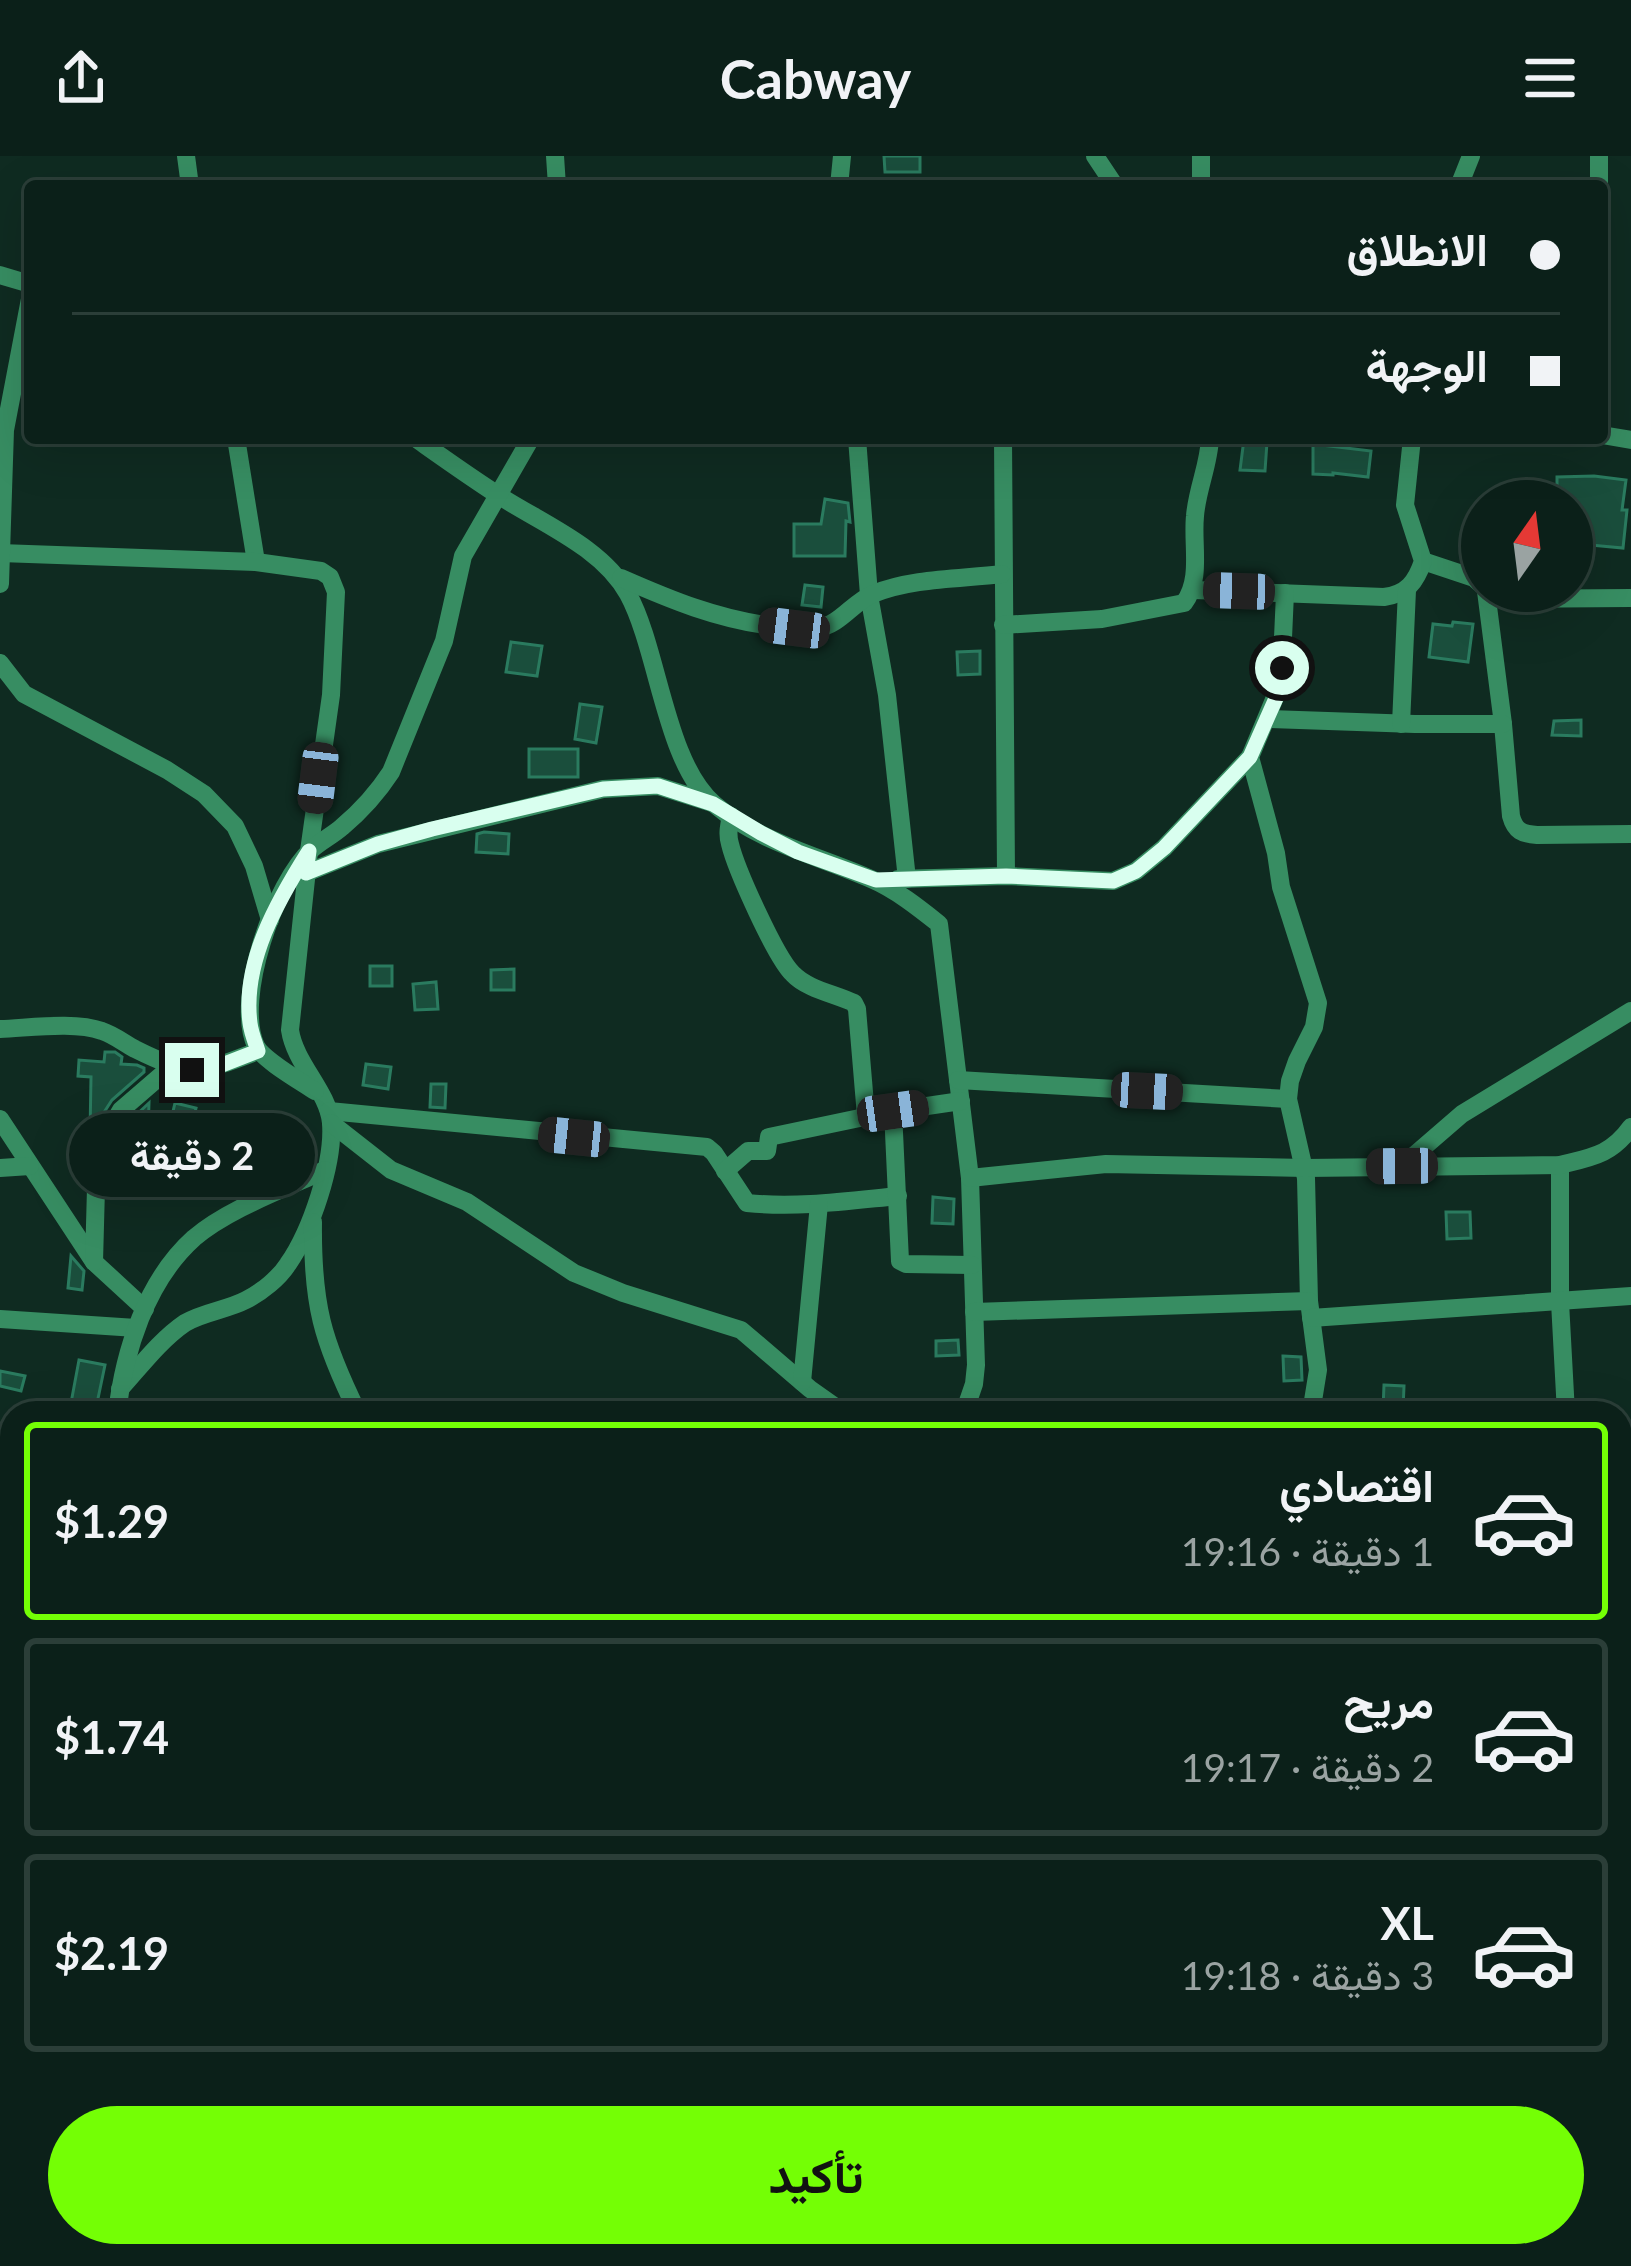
<!DOCTYPE html>
<html lang="ar">
<head>
<meta charset="utf-8">
<style>
	body { margin:0; font-family:Lato,Vazirmatn,sans-serif; background:#142822; color:#f1f3f6; direction:rtl; height:100vh; display:flex; flex-direction:column; font-size:45px; white-space:nowrap }
	* { box-sizing:border-box; margin:0 }
	p { font-size:39px; color:#9aa3a2 }
	.icon { flex:none; width:66px; height:66px; fill:none; stroke:currentColor; stroke-width:2; stroke-linecap:round; stroke-linejoin:round }
	.map { position:relative; flex:1; overflow:hidden; direction:ltr }
	.drawer { position:absolute; left:0px; top:1245px; width:1632px; height:867px; display:flex; flex-direction:column; background:#0b2019; border-radius:36px 36px 0 0; box-shadow:0 12px 48px #0002,0 0 0 3px #2b3e38; direction:rtl }
	.drawer>* { flex:none }
	.guide { position:absolute; left:24px; top:24px; width:1584px; height:264px; border-radius:12px; box-shadow:0 12px 48px #0002,0 0 0 3px #2b3e38; direction:rtl; display:grid; align-content:center; height:264px; padding:0 48px; background:#0b2019 }
	.needle { width:78px; rotate:14deg }
	.controls { position:absolute; left:1461px; top:324px; display:grid; gap:24px }
	.controls a { display:grid; place-items:center; width:132px; height:132px; border-radius:50%; background:#0b2019; box-shadow:0 12px 48px #0002,0 0 0 3px #2b3e38; font-size:60px }
	.end { position:absolute; width:54px; height:54px; margin:-27px; border:15px solid #d9ffef; background:#111; box-shadow:0 0 0 6px #111 }
	.from { border-radius:50% }
	.bubble { position:absolute; height:84px; border-radius:42px; background:#0b2019; box-shadow:0 12px 48px #0002,0 0 0 3px #2b3e38; font-size:39px; font-weight:700; line-height:84px; text-align:center; direction:rtl }
	.car { position:absolute; width:36px; height:72px; margin:-36px -18px; border-radius:15px; box-shadow:0 0 9px 3px #0007; background:linear-gradient(#222 24%,#8ab4d8 0 40%,#222 0 76%,#8ab4d8 0 86%,#222 0) }
	.guide b { display:flex; align-items:center; gap:42px; height:114px; font-size:45px }
	.guide b+b { border-top:3px solid #2b3e38 }
	.guide i { width:30px; height:30px; background:#f1f3f6 }
	ul { padding:21px 0 0; list-style:none }
	li { display:flex; align-items:center; gap:36px; height:198px; margin:0 24px 18px; padding:0 24px; border:6px solid #2b3e38; border-radius:12px }
	li div { flex:1 }
	li b { display:block; font-size:45px }
	li em { font-style:normal; font-weight:700 }
	li.on { border-color:#74ff05 }
	li>.icon { width:108px; height:108px; stroke-width:1.5 }
	.button { display:flex; gap:24px; margin-top:auto; padding:24px 48px }
	.button a { flex:1; height:138px; border-radius:72px; background:#74ff05; color:#111; font-size:48px; font-weight:700; line-height:138px; text-align:center }
	header { display:flex; justify-content:space-between; align-items:center; height:156px; padding:0 48px; background:#0b2019; font-size:54px; font-weight:700 }
	.map>svg:first-child { display:block }
	.building { fill:#1a4e3c; stroke:#2a7b5f; stroke-width:3 }
	.lines { fill:none; stroke-linecap:round; stroke-linejoin:round }
	.street { stroke:#378d62; stroke-width:18 }
	.route { stroke:#d9ffef; stroke-width:15 }
</style>
</head>
<body>
<header><svg class="icon" aria-label="menu" viewBox="0 0 24 24"><path d="M4 6h16M4 12h16M4 18h16"/></svg>Cabway<svg class="icon" aria-label="share" viewBox="0 0 24 24"><path d="M12 15V3M7 8l5-5 5 5M5 13v7h14v-7"/></svg></header>
<div class="map">
<svg width="1631" height="2110" viewBox="0 0 1631 2110">
	<rect width="100%" height="100%" fill="#0f2b21"/>
	<g class="building">
		<polygon points="884,0 920,0 920,16 885,16"/>
		<polygon points="1244,283 1267,286 1265,315 1240,314"/>
		<polygon points="1313,288 1371,295 1368,321 1333,317 1333,319 1313,318"/>
		<polygon points="1594,320 1626,324 1622,354 1627,354 1623,392 1579,388 1580,353 1572,352 1572,345 1523,345 1524,328 1557,329 1557,321"/>
		<polygon points="825,343 848,347 850,366 846,365 845,400 794,400 794,368 821,368"/>
		<polygon points="805,429 823,431 821,451 802,449"/>
		<polygon points="1453,466 1473,468 1468,506 1429,501 1433,468 1452,470"/>
		<polygon points="511,486 542,490 537,520 506,516"/>
		<polygon points="980,495 980,518 958,519 957,496"/>
		<polygon points="580,548 602,551 596,587 575,583"/>
		<polygon points="1581,564 1581,580 1552,579 1554,565"/>
		<rect x="529" y="593" width="49" height="28"/>
		<polygon points="484,676 509,678 508,698 476,696 477,678"/>
		<rect x="370" y="810" width="22" height="20"/>
		<polygon points="514,813 514,834 491,834 491,814"/>
		<polygon points="436,826 438,853 415,854 413,828"/>
		<polygon points="105,896 115,896 122,901 121,908 137,909 144,912 144,916 112,944 90,978 91,921 78,920 79,904 104,906"/>
		<polygon points="366,908 391,911 388,933 363,929"/>
		<polygon points="431,928 446,928 445,952 430,951"/>
		<polygon points="149,947 148,977 123,977 132,963"/>
		<polygon points="175,947 196,952 191,973 170,968"/>
		<polygon points="933,1041 954,1043 953,1068 932,1067"/>
		<polygon points="1446,1056 1470,1056 1471,1082 1447,1083"/>
		<polygon points="71,1100 84,1115 82,1134 68,1132"/>
		<polygon points="958,1184 959,1199 936,1200 936,1185"/>
		<polygon points="1283,1200 1301,1201 1302,1224 1284,1225"/>
		<polygon points="79,1204 105,1209 96,1252 71,1247"/>
		<polygon points="0,1215 25,1220 21,1235 0,1230"/>
		<polygon points="1384,1229 1404,1230 1403,1254 1383,1253"/>
	</g>
	<g class="lines">
		<g class="street">
			<polyline points="186,0 190,30"/>
			<polyline points="555,0 557,30"/>
			<polyline points="1095,0 1115,30"/>
			<polyline points="1599,0 1599,30"/>
			<polyline points="839,30 842,0"/>
			<polyline points="1201,30 1201,0"/>
			<polyline points="1459,30 1471,0"/>
			<polyline points="0,119 30,128"/>
			<polyline points="1602,279 1631,284"/>
			<polyline points="236,282 256,406"/>
			<path d="M 415,282 C 442,301 470,321 498,339 C 541,367 602,391 628,438 C 659,495 665,606 714,648 C 758,686 819,700 871,723 C 895,733 919,752 939,768 L 970,1022 L 976,1209 L 974,1228 L 964,1257"/>
			<polyline points="857,282 869,439 887,539 907,723"/>
			<polyline points="1003,282 1006,720"/>
			<path d="M 0,397 L 256,406 L 321,415 L 330,421 L 336,436 L 331,539 L 309,695 L 290,874 C 295,908 328,935 331,967 C 334,1007 311,1075 288,1108 C 279,1122 262,1136 246,1144 C 227,1154 203,1156 185,1167 C 160,1184 140,1211 120,1233"/>
			<polyline points="1423,405 1474,422 1482,429"/>
			<path d="M 621,422 C 671,444 717,463 772,470 C 787,471 803,475 818,472 C 840,469 853,446 873,438 C 912,422 961,423 1002,418"/>
			<polyline points="0,428 5,274 30,143"/>
			<path d="M 1194,434 L 1384,441 C 1407,438 1416,426 1423,405 L 1405,349 L 1412,282"/>
			<path d="M 1486,435 L 1503,568 L 1511,660 C 1515,675 1522,678 1537,679 L 1631,678"/>
			<polyline points="1285,437 1281,527 1250,601 1276,697 1281,731 1318,847 1314,871 1297,905 1290,925 1288,943 1306,1022 1309,1145 1318,1214 1311,1257"/>
			<polyline points="1488,443 1631,442"/>
			<path d="M 1003,469 L 1102,463 L 1184,447 C 1202,423 1192,389 1195,360 C 1197,333 1209,309 1210,282"/>
			<polyline points="0,507 24,538 167,614 204,638 235,670 254,710 270,764"/>
			<polyline points="1267,563 1415,568 1503,568"/>
			<polyline points="1401,568 1407,434"/>
			<path d="M 731,660 C 729,670 727,678 730,688 C 736,713 776,802 793,818 C 807,833 835,838 854,847 L 857,853 L 866,960"/>
			<polyline points="306,717 378,688 603,633 658,630 712,647"/>
			<polyline points="898,723 1006,720 1113,725 1136,715 1164,692 1250,601"/>
			<path d="M 0,873 C 29,872 75,865 102,875 C 114,879 124,887 135,893 C 191,921 201,917 258,895"/>
			<polyline points="958,924 1288,943"/>
			<path d="M 315,935 C 300,925 263,904 256,890 C 234,843 275,726 312,693 C 321,685 333,679 342,671 C 361,655 378,636 391,616 L 444,485 L 463,400 L 531,282"/>
			<path d="M 329,955 L 707,991 L 714,997 L 747,1047 C 798,1052 847,1045 898,1040"/>
			<polyline points="893,955 900,1105 906,1108 972,1109"/>
			<polyline points="0,963 94,1106 145,1153"/>
			<polyline points="331,967 391,1014 467,1046 574,1117 623,1137 741,1174 810,1233 844,1257"/>
			<polyline points="1403,1009 1462,958 1631,855"/>
			<polyline points="1560,1009 1560,1146 1566,1257"/>
			<polyline points="0,1012 30,1010"/>
			<polyline points="725,1015 748,995 767,995 769,981 893,955 961,945"/>
			<path d="M 970,1022 L 1106,1008 L 1305,1012 L 1560,1009 C 1592,1001 1611,999 1631,971"/>
			<path d="M 313,1066 C 312,1148 322,1184 358,1257"/>
			<polyline points="94,1106 97,995 121,954 172,910"/>
			<polyline points="974,1156 1309,1145"/>
			<polyline points="1311,1162 1631,1140"/>
			<polyline points="0,1163 136,1172"/>
			<polyline points="802,1226 819,1048"/>
			<path d="M 117,1257 C 124,1196 146,1125 194,1082 C 228,1053 284,1033 325,1014"/>
			<polyline points="1620,1324 1631,1323"/>
			<polyline points="0,1407 12,1409"/>
			<polyline points="1620,1453 1631,1453"/>
			<polyline points="1620,1556 1631,1556"/>
			<polyline points="1620,1764 1631,1766"/>
			<polyline points="0,1991 12,1977"/>
			<polyline points="1177,2100 1178,2110"/>
			<polyline points="77,2110 77,2100"/>
			<polyline points="349,2110 358,2100"/>
			<polyline points="915,2110 925,2100"/>
			<polyline points="1356,2110 1356,2100"/>
			<polyline points="1622,2110 1631,1994"/>
		</g>
	</g>
	<g class="lines">
		<path class="route" d="M 192,914 L 209,914 L 258,895 C 255,886 251,876 250,867 C 242,806 278,744 309,695 L 306,717 L 378,688 L 432,673 L 603,633 L 658,630 L 713,648 L 761,677 L 798,696 L 876,724 L 1006,720 L 1113,725 L 1136,715 L 1164,692 L 1250,601 L 1277,540 L 1282,512"/>
	</g>
</svg>
<div class="controls">
<a><svg class="needle" viewBox="-14 -14 28 28"><path d="M0-13l5 13h-10z" fill="#e53935"/><path d="M0 13l5-13h-10z" fill="#9aa3a2"/></svg></a>
</div>
<i class="end from" style="left:1282px;top:512px"></i>
<i class="end" style="left:192px;top:914px"></i>
<div class="bubble" style="left:69px;top:957px;width:246px">2 دقيقة</div>
<i class="car" style="left:1239px;top:435px;rotate:272deg"></i>
<i class="car" style="left:794px;top:472px;rotate:277deg"></i>
<i class="car" style="left:318px;top:622px;rotate:187deg"></i>
<i class="car" style="left:1147px;top:935px;rotate:93deg"></i>
<i class="car" style="left:893px;top:955px;rotate:82deg"></i>
<i class="car" style="left:574px;top:981px;rotate:276deg"></i>
<i class="car" style="left:1402px;top:1010px;rotate:269deg"></i>
<div class="guide">
<b><i class="from"></i>الانطلاق</b>
<b><i></i>الوجهة</b>
</div>
<section class="drawer">
<ul>
<li class="on"><svg class="icon" aria-label="car" viewBox="0 0 24 24"><path d="M5 17H2v-5l4-1 3-4h7l3 4 3 1v5h-3M9 17h6M6 11h13"/><circle cx="7" cy="17" r="2"/><circle cx="17" cy="17" r="2"/></svg><div><b>اقتصادي</b><p>1 دقيقة · 19:16</p></div><em>$1.29</em></li>
<li><svg class="icon" aria-label="car" viewBox="0 0 24 24"><path d="M5 17H2v-5l4-1 3-4h7l3 4 3 1v5h-3M9 17h6M6 11h13"/><circle cx="7" cy="17" r="2"/><circle cx="17" cy="17" r="2"/></svg><div><b>مريح</b><p>2 دقيقة · 19:17</p></div><em>$1.74</em></li>
<li><svg class="icon" aria-label="car" viewBox="0 0 24 24"><path d="M5 17H2v-5l4-1 3-4h7l3 4 3 1v5h-3M9 17h6M6 11h13"/><circle cx="7" cy="17" r="2"/><circle cx="17" cy="17" r="2"/></svg><div><b>XL</b><p>3 دقيقة · 19:18</p></div><em>$2.19</em></li>
</ul>
<div class="button"><a>تأكيد</a></div>
</section>
</div>
</body>
</html>
